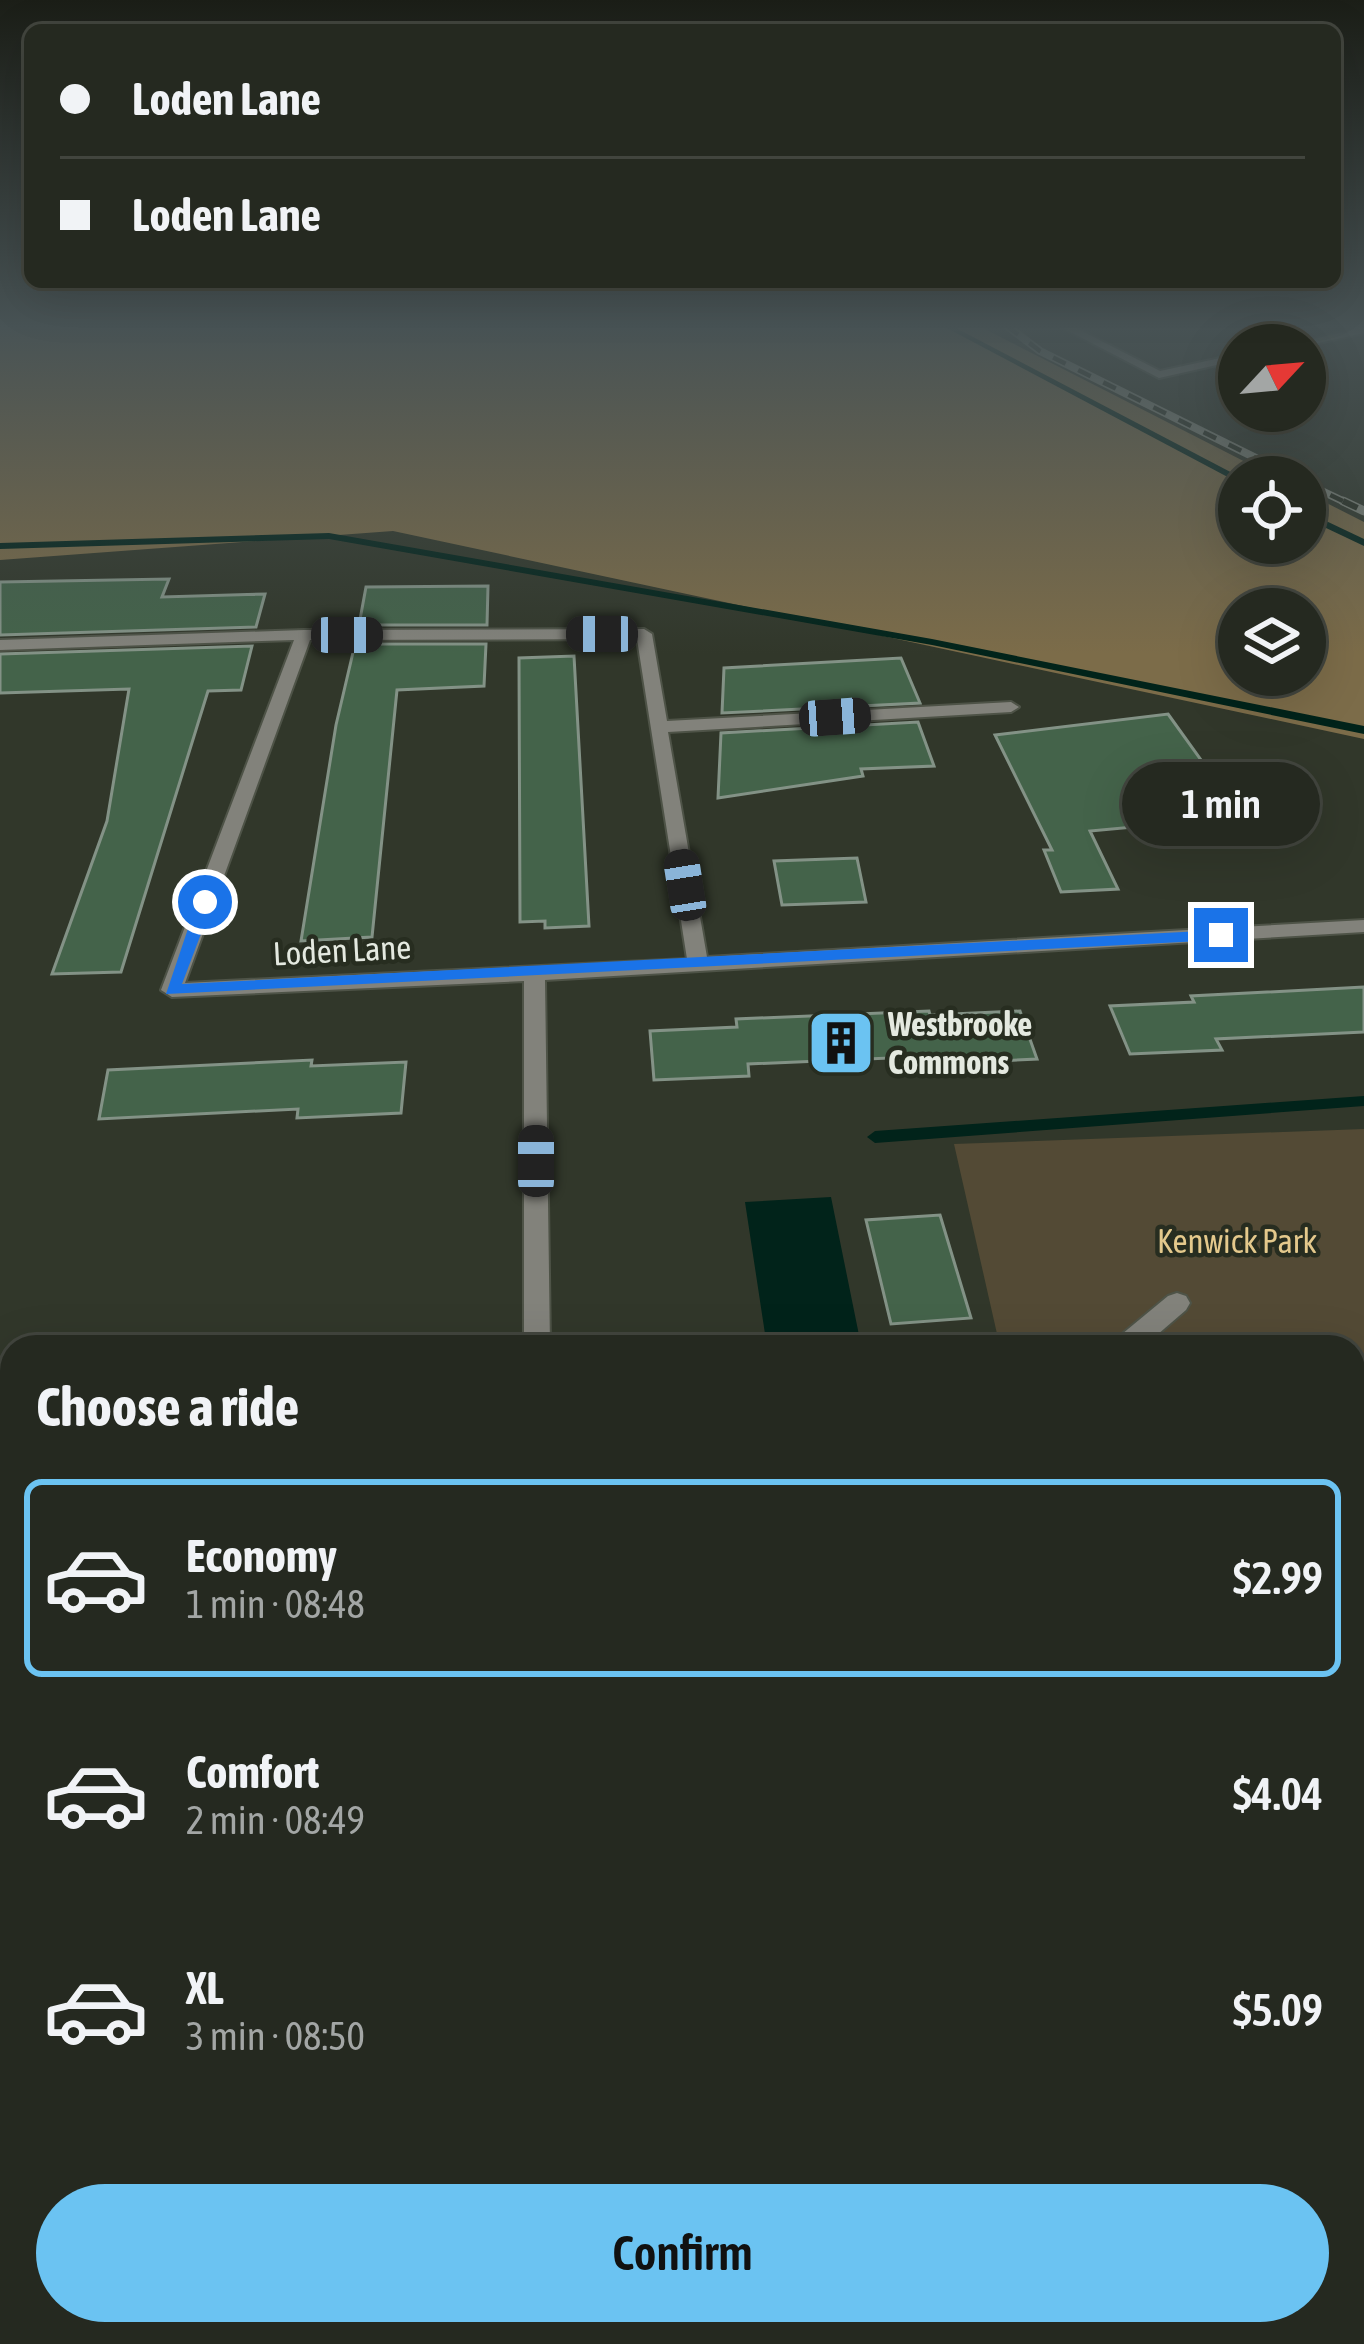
<!DOCTYPE html>
<html lang="en">
<head>
<meta charset="utf-8">
<style>
	body { margin:0; font-family:"Asap Condensed",sans-serif; background:#2d3129; color:#f1f3f6; height:100vh; display:flex; flex-direction:column; font-size:45px; white-space:nowrap }
	* { box-sizing:border-box; margin:0 }
	p { font-size:39px; color:#a3a6a5 }
	.icon { flex:none; width:66px; height:66px; fill:none; stroke:currentColor; stroke-width:2; stroke-linecap:round; stroke-linejoin:round }
	.map { position:relative; flex:1; overflow:hidden }
	.drawer { position:absolute; left:0px; top:1335px; width:1365px; height:1011px; display:flex; flex-direction:column; background:#252920; border-radius:36px 36px 0 0; box-shadow:0 12px 48px #0002,0 0 0 3px #42453e }
	.drawer>* { flex:none }
	.banner { position:absolute; left:24px; top:24px; width:1317px; height:264px; border-radius:18px; box-shadow:0 12px 48px #0002,0 0 0 3px #42453e; display:grid; align-content:center; height:264px; padding:0 36px; background:#252920 }
	.needle { width:78px; rotate:64deg }
	.fabs { position:absolute; left:1218px; top:324px; display:grid; gap:24px }
	.fabs a { display:grid; place-items:center; width:108px; height:108px; border-radius:50%; background:#252920; box-shadow:0 12px 48px #0002,0 0 0 3px #42453e; font-size:60px }
	.end { position:absolute; width:54px; height:54px; margin:-27px; border:15px solid #1a73e8; background:#fff; box-shadow:0 0 0 6px #fff }
	.from { border-radius:50% }
	.bubble { position:absolute; height:84px; border-radius:42px; background:#252920; box-shadow:0 12px 48px #0002,0 0 0 3px #42453e; font-size:39px; font-weight:600; line-height:84px; text-align:center }
	.car { position:absolute; width:36px; height:72px; margin:-36px -18px; border-radius:15px; box-shadow:0 0 9px 3px #0007; background:linear-gradient(#222 24%,#8ab4d8 0 40%,#222 0 76%,#8ab4d8 0 86%,#222 0) }
	.banner b { display:flex; align-items:center; gap:42px; height:114px; font-size:45px }
	.banner b+b { border-top:3px solid #42453e }
	.banner i { width:30px; height:30px; background:#f1f3f6 }
	ul { padding:0; list-style:none }
	li { display:flex; align-items:center; gap:36px; height:198px; margin:0 24px 18px; padding:0 12px; border:6px solid transparent; border-radius:18px }
	li div { flex:1 }
	li b { display:block; font-size:45px }
	li em { font-style:normal; font-weight:600 }
	li.on { border-color:#6bc3f2 }
	li>.icon { width:108px; height:108px; stroke-width:1.5 }
	h2 { padding:0 36px; font-size:54px; line-height:144px }
	.button { display:flex; gap:24px; margin-top:auto; padding:24px 36px }
	.button a { flex:1; height:138px; border-radius:72px; background:#6bc3f2; color:#111; font-size:48px; font-weight:600; line-height:138px; text-align:center }
	.map>svg:first-child { display:block }
	.green { fill:#534a35 }
	.forest { fill:#7c6c49; fill-rule:evenodd }
	.water { fill:#01231a }
	.lines { fill:none; stroke-linecap:round; stroke-linejoin:round }
	.stream { fill:#01231a; fill-rule:evenodd }
	.building { fill:#44634a; stroke:#839286; stroke-width:3 }
	.service-casing { stroke:#4e5347; stroke-width:4 }
	.minor-casing { stroke:#4e5347; stroke-width:4 }
	.service { fill:#82827b; fill-rule:evenodd }
	.minor { fill:#82827b; fill-rule:evenodd }
	.rail-far1-casing { stroke:#858a7f; stroke-width:8 }
	.rail-casing { stroke:#858a7f; stroke-width:9 }
	.rail-far1 { stroke:#272d20; stroke-width:4.5; stroke-dasharray:14; stroke-linecap:butt }
	.rail { stroke:#272d20; stroke-width:6; stroke-dasharray:16; stroke-linecap:butt }
	.route { fill:#1a73e8 }
	.labels { text-anchor:middle; dominant-baseline:central; stroke-width:9; stroke-linejoin:round; paint-order:stroke }
	.street-label { font-size:33px; fill:#e4e9e0; stroke:#272d20 }
	.poi-label { font-size:33px; font-weight:bold; fill:#e4e9e0; stroke:#272d20; text-anchor:start }
	.park-label { font-size:33px; fill:#e4c98c; stroke:#272d20 }
</style>
</head>
<body>
<div class="map">
<svg width="1364" height="2344" viewBox="0 0 1364 2344">
	<rect width="100%" height="100%" fill="#31372a"/>
	<polygon class="green" points="1364,1129 1364,2344 1224,2344 1222,2334 1353,2334 1353,1347 1000,1347 954,1144"/>
	<path class="forest" d="M 0,326 L 979,326 L 1275,477 L 1239,477 L 1239,543 L 1305,543 L 1305,492 L 1364,522 L 1364,739 L 393,531 L 0,560 ZM 1239,609 L 1305,609 L 1305,675 L 1239,675 Z"/>
	<polygon class="water" points="831,1197 860,1340 869,1341 871,1347 767,1347 745,1202"/>
	<g class="lines">
		<g class="stream">
			<polygon points="943,326 952,326 1240,477 1239,483"/>
			<polygon points="1305,511 1364,539 1364,546 1305,518"/>
			<polygon points="329,533 932,639 1364,726 1364,734 932,645 329,539 0,549 0,543"/>
			<polygon points="1364,1096 1364,1106 875,1143 867,1137 875,1131"/>
		</g>
	</g>
	<g class="building">
		<polygon points="169,579 162,597 265,594 256,627 0,635 0,582"/>
		<polygon points="488,586 487,625 359,625 366,587"/>
		<polygon points="355,644 486,644 484,686 397,690 372,937 301,941 336,725"/>
		<polygon points="252,646 241,690 208,691 121,972 52,974 107,821 129,689 0,693 0,654"/>
		<polygon points="574,656 589,926 545,928 545,921 520,922 519,658"/>
		<polygon points="901,658 920,703 722,713 724,668"/>
		<polygon points="1168,714 1242,817 1090,831 1118,889 1061,892 1044,850 1052,850 995,735"/>
		<polygon points="918,722 934,766 861,769 863,776 718,798 721,733"/>
		<polygon points="857,858 866,902 782,905 774,861"/>
		<polygon points="1364,987 1364,1032 1216,1039 1222,1050 1130,1054 1110,1006 1194,1002 1191,996"/>
		<polygon points="929,1011 930,1015 1020,1011 1037,1059 938,1064 936,1056 748,1064 749,1076 654,1080 650,1031 737,1027 736,1019"/>
		<polygon points="312,1060 311,1066 406,1062 401,1113 297,1118 298,1109 99,1119 108,1070"/>
		<polygon points="940,1215 971,1318 891,1324 866,1220"/>
	</g>
	<g class="lines">
		<defs>
			<g id="service">
				<polygon points="1059,326 1072,326 1160,371 1239,354 1239,360 1159,378"/>
				<polygon points="1364,327 1364,333 1305,346 1289,345"/>
				<path d="M 644,629 L 652,634 L 667,721 L 1011,702 L 1019,707 L 1011,712 L 668,732 L 707,957 L 1364,920 L 1364,932 L 545,980 L 550,1347 L 524,1347 L 524,981 L 172,997 L 161,990 L 294,640 L 0,650 L 0,640 L 304,630 ZM 637,639 L 687,959 L 185,983 L 310,640 Z"/>
				<polygon points="1177,1293 1186,1296 1190,1303 1186,1310 1143,1347 1112,1347 1116,1339 1168,1296"/>
			</g>
			<g id="minor">
				<polygon points="12,1812 12,1846 0,1848 0,1814"/>
				<polygon points="1139,2334 1181,2334 1183,2344 1141,2344"/>
			</g>
		</defs>
		<use href="#service" class="service-casing"/>
		<use href="#minor" class="minor-casing"/>
		<use href="#service" class="service"/>
		<use href="#minor" class="minor"/>
		<defs>
			<g id="rail-far1">
				<polyline points="1007,326 1040,351 1294,477"/>
				<polyline points="1305,483 1349,504"/>
			</g>
			<polyline id="rail" points="1343,501 1364,511"/>
		</defs>
		<use href="#rail-far1" class="rail-far1-casing"/>
		<use href="#rail" class="rail-casing"/>
		<use href="#rail-far1" class="rail-far1"/>
		<use href="#rail" class="rail"/>
	</g>
	<linearGradient id="sky" x2="0" y2="1"><stop stop-color="#1b1e17"/><stop offset="0.5" stop-color="#485355"/><stop offset="1" stop-color="#485355" stop-opacity="0"/></linearGradient>
	<rect width="1364" height="654" fill="url(#sky)"/>
	<polygon class="route" points="205,897 213,902 182,984 1221,930 1230,935 1221,940 166,994 197,902"/>
	<defs>
		<symbol id="building-square" viewBox="-11 -11 22 22"><rect x="-9" y="-9" width="18" height="18" rx="4" fill="#6bc3f2" stroke="#272d20"/><path d="M-4-6H4V6H1V3H-1V6H-4ZM-2.5-4.3h1.7v1.8h-1.7ZM.8-4.3h1.7v1.8H.8ZM-2.5-1h1.7V.8h-1.7ZM.8-1h1.7V.8H.8Z" fill="#111"/></symbol>
	</defs>
	<g fill-rule="evenodd">
		<use href="#building-square" x="803" y="1005" width="76" height="76"/>
	</g>
	<g class="labels">
		<g class="street-label">
			<text transform="translate(342 950) rotate(-3)">Loden Lane</text>
		</g>
		<g class="poi-label">
			<text x="888" y="1024">Westbrooke<tspan x="888" dy="38">Commons</tspan></text>
		</g>
		<g class="park-label">
			<text x="1237" y="1241">Kenwick Park</text>
		</g>
	</g>
</svg>
<div class="fabs">
<a><svg class="needle" viewBox="-14 -14 28 28"><path d="M0-13l5 13h-10z" fill="#e53935"/><path d="M0 13l5-13h-10z" fill="#a3a6a5"/></svg></a>
<a><svg class="icon" aria-label="locate" viewBox="0 0 24 24"><circle cx="12" cy="12" r="6"/><path d="M12 2v4M12 18v4M2 12h4M18 12h4"/></svg></a>
<a><svg class="icon" aria-label="layers" viewBox="0 0 24 24"><path d="M12 4l9 5-9 5-9-5zM3 14l9 5 9-5"/></svg></a>
</div>
<i class="end from" style="left:205px;top:902px"></i>
<i class="end" style="left:1221px;top:935px"></i>
<div class="bubble" style="left:1122px;top:762px;width:198px">1 min</div>
<i class="car" style="left:602px;top:634px;rotate:270deg"></i>
<i class="car" style="left:347px;top:635px;rotate:90deg"></i>
<i class="car" style="left:835px;top:717px;rotate:86deg"></i>
<i class="car" style="left:685px;top:885px;rotate:351deg"></i>
<i class="car" style="left:536px;top:1161px;rotate:0deg"></i>
<div class="banner">
<b><i class="from"></i>Loden Lane</b>
<b><i></i>Loden Lane</b>
</div>
<section class="drawer">
<h2>Choose a ride</h2>
<ul>
<li class="on"><svg class="icon" aria-label="car" viewBox="0 0 24 24"><path d="M5 17H2v-5l4-1 3-4h7l3 4 3 1v5h-3M9 17h6M6 11h13"/><circle cx="7" cy="17" r="2"/><circle cx="17" cy="17" r="2"/></svg><div><b>Economy</b><p>1 min · 08:48</p></div><em>$2.99</em></li>
<li><svg class="icon" aria-label="car" viewBox="0 0 24 24"><path d="M5 17H2v-5l4-1 3-4h7l3 4 3 1v5h-3M9 17h6M6 11h13"/><circle cx="7" cy="17" r="2"/><circle cx="17" cy="17" r="2"/></svg><div><b>Comfort</b><p>2 min · 08:49</p></div><em>$4.04</em></li>
<li><svg class="icon" aria-label="car" viewBox="0 0 24 24"><path d="M5 17H2v-5l4-1 3-4h7l3 4 3 1v5h-3M9 17h6M6 11h13"/><circle cx="7" cy="17" r="2"/><circle cx="17" cy="17" r="2"/></svg><div><b>XL</b><p>3 min · 08:50</p></div><em>$5.09</em></li>
</ul>
<div class="button"><a>Confirm</a></div>
</section>
</div>
</body>
</html>
